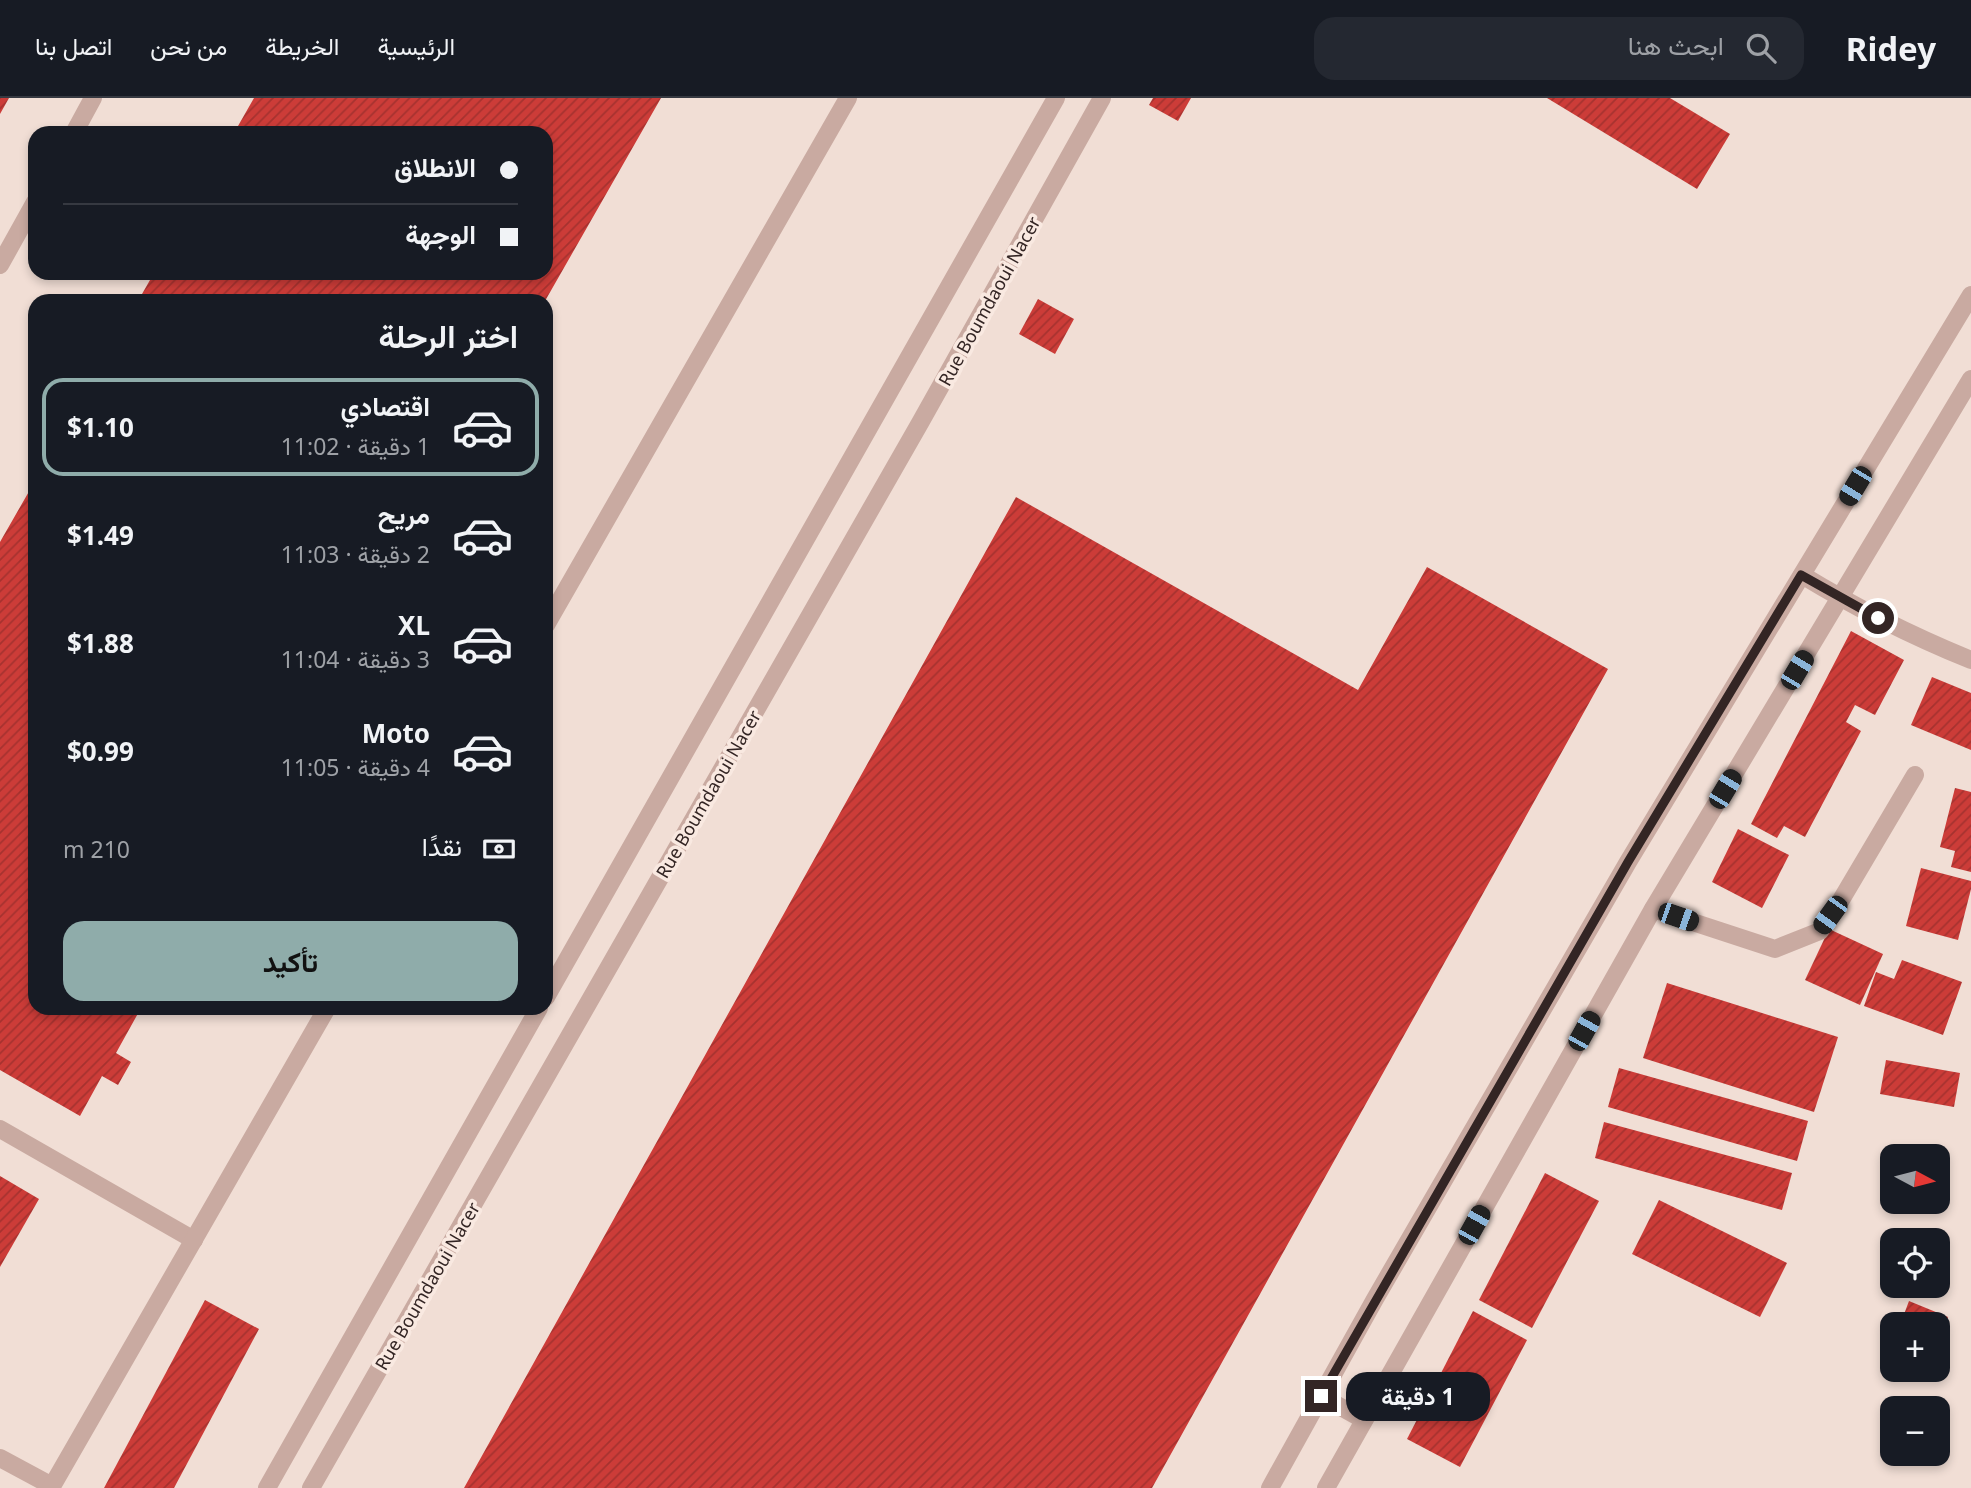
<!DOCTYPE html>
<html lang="ar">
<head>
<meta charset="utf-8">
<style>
	body { margin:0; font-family:"Noto Sans",Vazirmatn,sans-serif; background:#242831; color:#f1f3f6; direction:rtl; height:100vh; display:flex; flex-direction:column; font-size:26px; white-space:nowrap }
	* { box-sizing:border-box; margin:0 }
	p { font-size:23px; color:#9ea1a6 }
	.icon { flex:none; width:38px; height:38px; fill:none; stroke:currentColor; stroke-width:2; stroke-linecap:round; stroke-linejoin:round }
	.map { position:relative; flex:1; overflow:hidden; direction:ltr }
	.details { position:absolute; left:28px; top:196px; width:525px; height:721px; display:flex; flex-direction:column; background:#171b24; border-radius:21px; box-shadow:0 4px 10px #0003; direction:rtl }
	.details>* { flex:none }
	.hud { position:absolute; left:28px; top:28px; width:525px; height:154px; border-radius:21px; box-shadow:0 4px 10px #0003; direction:rtl; display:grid; align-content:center; height:154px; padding:0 35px; background:#171b24 }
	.needle { width:46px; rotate:97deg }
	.tools { position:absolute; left:1880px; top:1046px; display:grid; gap:14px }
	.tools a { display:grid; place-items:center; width:70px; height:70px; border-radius:14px; background:#171b24; box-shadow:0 4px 10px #0003; font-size:35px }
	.end { position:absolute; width:32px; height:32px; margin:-16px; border:9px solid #332524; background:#fff; box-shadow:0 0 0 4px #fff }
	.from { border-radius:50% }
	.bubble { position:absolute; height:49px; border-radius:21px; background:#171b24; box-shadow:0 4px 10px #0003; font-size:23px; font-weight:700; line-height:49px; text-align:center; direction:rtl }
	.car { position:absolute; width:21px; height:42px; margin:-21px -10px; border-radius:9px; box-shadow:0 0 5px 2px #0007; background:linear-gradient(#222 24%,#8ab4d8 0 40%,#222 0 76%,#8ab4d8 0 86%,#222 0) }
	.hud b { display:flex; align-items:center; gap:24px; height:66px; font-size:26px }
	.hud b+b { border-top:2px solid #363941 }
	.hud i { width:18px; height:18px; background:#f1f3f6 }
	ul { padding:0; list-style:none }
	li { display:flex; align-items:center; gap:21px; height:98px; margin:0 14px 10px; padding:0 21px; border:4px solid transparent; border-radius:21px }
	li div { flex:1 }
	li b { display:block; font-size:26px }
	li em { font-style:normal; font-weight:700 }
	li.on { border-color:#8facaa }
	li>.icon { width:63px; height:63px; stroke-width:1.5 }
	h2 { padding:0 35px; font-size:32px; line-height:84px }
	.pay { display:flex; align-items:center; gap:18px; height:77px; padding:0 35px; font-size:26px }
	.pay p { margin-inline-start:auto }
	.cta { display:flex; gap:14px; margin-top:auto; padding:14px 35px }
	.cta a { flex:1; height:80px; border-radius:21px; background:#8facaa; color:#111; font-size:28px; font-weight:700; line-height:80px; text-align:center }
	header { display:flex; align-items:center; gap:42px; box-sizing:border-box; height:98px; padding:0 35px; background:#171b24; border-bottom:2px solid #363941 }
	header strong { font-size:33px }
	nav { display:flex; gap:38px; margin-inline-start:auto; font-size:24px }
	.search { width:490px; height:63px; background:#242831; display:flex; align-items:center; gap:18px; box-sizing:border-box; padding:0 24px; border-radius:21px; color:#9ea1a6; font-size:26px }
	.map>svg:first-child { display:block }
	.building { fill:url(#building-hatch) }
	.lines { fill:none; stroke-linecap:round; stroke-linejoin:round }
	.service { stroke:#c9aaa1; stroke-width:18 }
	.minor { stroke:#c9aaa1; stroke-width:18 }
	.tertiary { stroke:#c9aaa1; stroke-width:18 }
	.route { stroke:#332524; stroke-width:9 }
	.labels { text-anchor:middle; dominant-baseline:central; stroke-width:7; stroke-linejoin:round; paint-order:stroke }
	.street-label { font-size:18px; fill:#332524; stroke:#f9e9e1 }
</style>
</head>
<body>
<header>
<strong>Ridey</strong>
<div class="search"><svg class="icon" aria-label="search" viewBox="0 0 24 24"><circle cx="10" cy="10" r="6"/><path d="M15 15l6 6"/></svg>ابحث هنا</div>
<nav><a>الرئيسية</a><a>الخريطة</a><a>من نحن</a><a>اتصل بنا</a></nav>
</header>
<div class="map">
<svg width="1971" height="1390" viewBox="0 0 1971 1390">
	<defs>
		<pattern id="building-hatch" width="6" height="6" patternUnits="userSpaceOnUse" patternTransform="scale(1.75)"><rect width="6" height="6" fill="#cc3c38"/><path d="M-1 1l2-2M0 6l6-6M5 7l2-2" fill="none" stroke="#a6322f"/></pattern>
	</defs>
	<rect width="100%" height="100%" fill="#f1ded5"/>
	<g class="building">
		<polygon points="0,0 9,0 0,16"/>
		<polygon points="254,0 661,0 545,203 138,203 154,175 546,175 546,35 234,35"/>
		<polygon points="1153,0 1191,0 1178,23 1149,7"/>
		<polygon points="1547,0 1670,0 1730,36 1697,91"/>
		<polygon points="1038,201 1074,221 1055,256 1019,236"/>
		<polygon points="35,383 35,910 141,910 116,955 131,964 118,987 102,978 80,1018 0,972 0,444"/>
		<polygon points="1016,399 1358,592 1427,469 1608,571 1152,1390 464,1390"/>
		<polygon points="1851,533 1904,562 1875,617 1855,607 1846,624 1861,633 1805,739 1784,728 1777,740 1751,726"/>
		<polygon points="1932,579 1971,595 1971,652 1911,627"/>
		<polygon points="1955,690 1971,694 1971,774 1951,769 1955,753 1940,749"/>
		<polygon points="1738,731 1789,757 1762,810 1712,784"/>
		<polygon points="1921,770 1971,783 1971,791 1958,842 1906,828"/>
		<polygon points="1829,831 1883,856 1860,907 1805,882"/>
		<polygon points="1902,862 1962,884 1943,937 1864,908 1876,874 1894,881"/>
		<polygon points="1667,885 1838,939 1814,1014 1643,960"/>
		<polygon points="1886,962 1960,975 1954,1009 1880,996"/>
		<polygon points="1619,970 1808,1023 1797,1063 1608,1009"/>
		<polygon points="1604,1024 1792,1075 1782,1112 1595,1060"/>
		<polygon points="1545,1075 1599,1103 1532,1230 1479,1202"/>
		<polygon points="0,1078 39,1101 0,1169"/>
		<polygon points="1659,1102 1787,1165 1760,1219 1632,1156"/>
		<polygon points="205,1202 259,1231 174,1390 104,1390"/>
		<polygon points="1909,1203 1948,1219 1937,1246 1937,1227 1900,1227"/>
		<polygon points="1473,1213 1527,1242 1460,1369 1407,1341"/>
	</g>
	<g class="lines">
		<g class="service">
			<polyline points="74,35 93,0"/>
			<polyline points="0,167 35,104"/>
			<polyline points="546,527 848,0"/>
			<polyline points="1653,811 1775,851 1820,833 1841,802 1915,677"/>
			<polyline points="0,1031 194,1142"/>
			<polyline points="0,1360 52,1388"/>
			<polyline points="51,1390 327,910"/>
		</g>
		<g class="minor">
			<path d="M 1802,477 C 1856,510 1912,538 1971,562"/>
			<polyline points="1321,1298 1364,1322"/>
			<polyline points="1270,1390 1375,1201 1628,764 1971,197"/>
			<polyline points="1326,1390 1653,811 1971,281"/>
		</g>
		<g class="tertiary">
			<polyline points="546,899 1056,0"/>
			<polyline points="267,1390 539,910"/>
			<polyline points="311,1390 920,325 1102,0"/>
		</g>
	</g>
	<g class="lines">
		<polyline class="route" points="1321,1298 1628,764 1801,477 1878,520"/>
	</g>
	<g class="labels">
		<g class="street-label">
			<text transform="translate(989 203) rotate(-61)">Rue Boumdaoui Nacer</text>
			<text transform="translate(708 696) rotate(-60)">Rue Boumdaoui Nacer</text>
			<text transform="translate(427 1188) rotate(-60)">Rue Boumdaoui Nacer</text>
		</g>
	</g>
</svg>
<div class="tools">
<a><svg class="needle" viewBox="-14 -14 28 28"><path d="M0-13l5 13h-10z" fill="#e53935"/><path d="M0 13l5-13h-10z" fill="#9ea1a6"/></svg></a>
<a><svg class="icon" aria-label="locate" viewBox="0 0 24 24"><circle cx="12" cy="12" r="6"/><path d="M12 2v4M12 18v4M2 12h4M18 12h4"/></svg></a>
<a>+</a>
<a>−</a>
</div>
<i class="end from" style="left:1878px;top:520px"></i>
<i class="end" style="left:1321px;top:1298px"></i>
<div class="bubble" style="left:1346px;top:1274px;width:144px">1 دقيقة</div>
<i class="car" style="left:1855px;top:388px;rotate:211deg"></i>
<i class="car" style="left:1797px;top:572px;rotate:31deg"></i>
<i class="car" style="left:1725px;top:691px;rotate:31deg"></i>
<i class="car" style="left:1830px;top:817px;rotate:216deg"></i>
<i class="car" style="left:1678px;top:819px;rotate:109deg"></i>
<i class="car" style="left:1584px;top:933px;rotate:29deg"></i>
<i class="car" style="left:1474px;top:1127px;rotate:29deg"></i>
<div class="hud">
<b><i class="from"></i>الانطلاق</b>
<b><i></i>الوجهة</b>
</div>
<section class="details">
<h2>اختر الرحلة</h2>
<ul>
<li class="on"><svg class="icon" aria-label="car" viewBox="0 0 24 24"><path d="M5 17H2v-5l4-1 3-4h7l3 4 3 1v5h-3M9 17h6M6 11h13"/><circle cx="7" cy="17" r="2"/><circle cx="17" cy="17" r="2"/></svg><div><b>اقتصادي</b><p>1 دقيقة · 11:02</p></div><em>$1.10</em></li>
<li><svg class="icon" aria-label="car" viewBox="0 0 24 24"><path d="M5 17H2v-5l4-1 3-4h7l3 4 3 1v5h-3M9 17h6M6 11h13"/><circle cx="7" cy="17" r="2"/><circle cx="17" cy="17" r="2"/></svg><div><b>مريح</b><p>2 دقيقة · 11:03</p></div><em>$1.49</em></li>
<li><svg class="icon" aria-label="car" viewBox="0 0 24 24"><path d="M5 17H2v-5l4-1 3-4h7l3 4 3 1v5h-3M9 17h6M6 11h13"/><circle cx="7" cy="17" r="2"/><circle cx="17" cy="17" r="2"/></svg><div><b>XL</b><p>3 دقيقة · 11:04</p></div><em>$1.88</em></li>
<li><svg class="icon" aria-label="car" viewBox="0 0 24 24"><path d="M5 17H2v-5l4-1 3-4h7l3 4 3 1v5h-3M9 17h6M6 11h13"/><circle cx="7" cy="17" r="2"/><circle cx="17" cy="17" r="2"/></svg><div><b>Moto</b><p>4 دقيقة · 11:05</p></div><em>$0.99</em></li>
</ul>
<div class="pay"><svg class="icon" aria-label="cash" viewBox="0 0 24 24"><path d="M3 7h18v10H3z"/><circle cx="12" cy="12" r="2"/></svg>نقدًا<p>210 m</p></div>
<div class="cta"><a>تأكيد</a></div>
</section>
</div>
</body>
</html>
